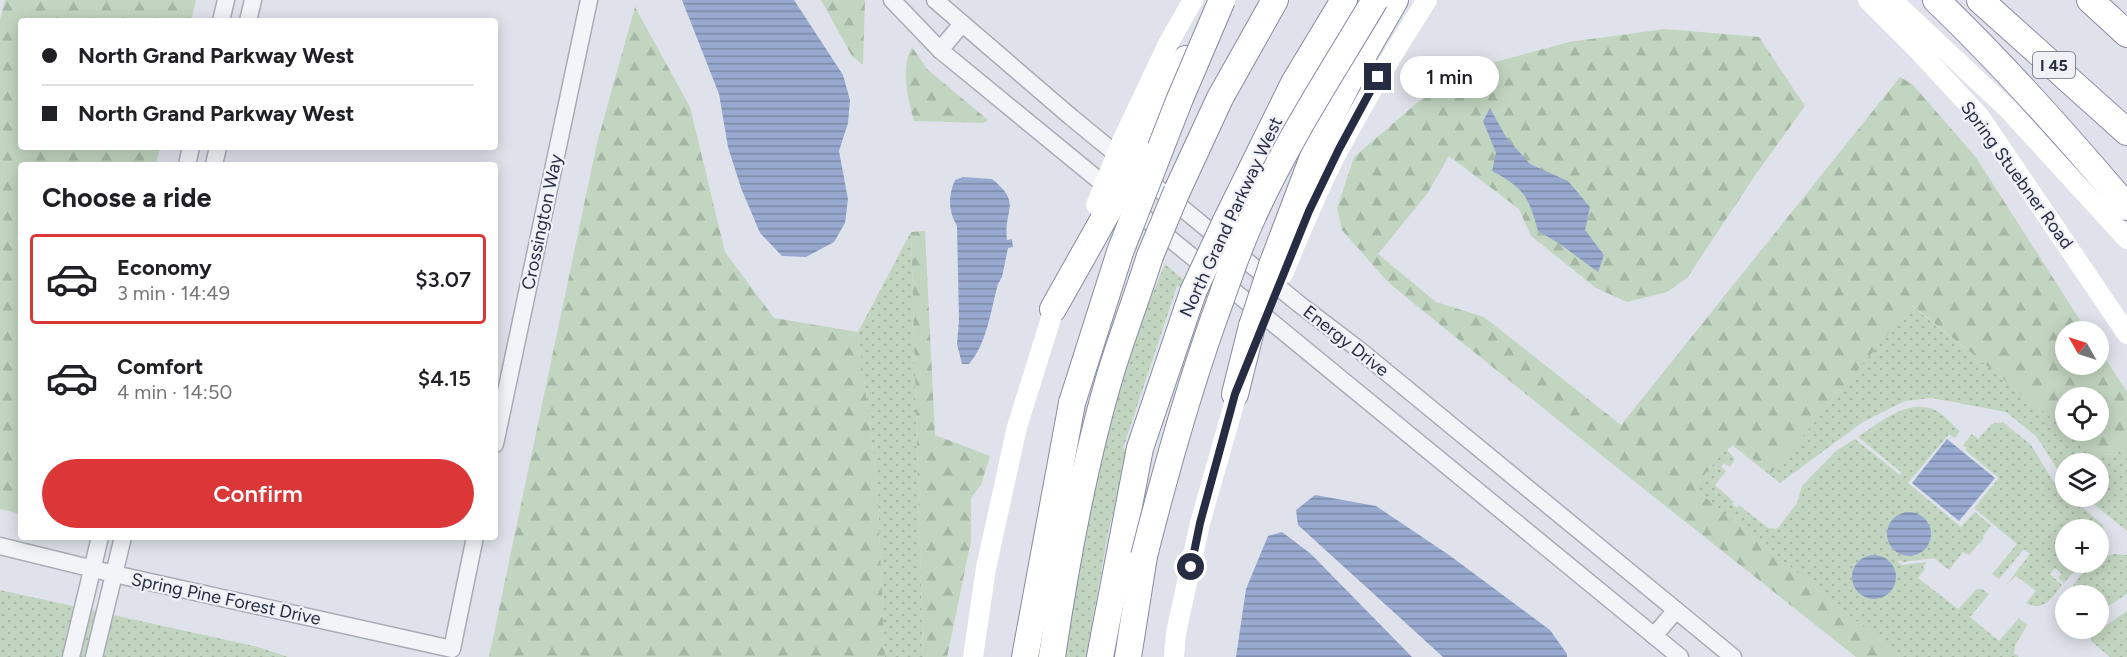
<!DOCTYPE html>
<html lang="en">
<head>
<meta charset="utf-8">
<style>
	body { margin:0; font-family:Figtree,sans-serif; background:#f6f6f6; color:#202124; height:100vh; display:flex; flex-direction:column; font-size:22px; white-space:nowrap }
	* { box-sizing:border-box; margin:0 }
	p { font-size:20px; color:#757577 }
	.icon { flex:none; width:33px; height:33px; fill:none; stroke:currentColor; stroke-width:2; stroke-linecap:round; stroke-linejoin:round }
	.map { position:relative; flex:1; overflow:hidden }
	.sheet { position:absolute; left:18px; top:162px; width:480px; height:378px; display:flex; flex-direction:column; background:#fff; border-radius:6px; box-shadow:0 3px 15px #0003 }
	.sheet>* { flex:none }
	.banner { position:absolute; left:18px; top:18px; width:480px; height:132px; border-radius:6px; box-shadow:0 3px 15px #0003; display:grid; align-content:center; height:132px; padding:0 24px; background:#fff }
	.needle { width:39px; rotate:309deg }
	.tools { position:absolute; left:2055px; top:321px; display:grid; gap:12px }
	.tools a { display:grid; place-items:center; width:54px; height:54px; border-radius:50%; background:#fff; box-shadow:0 3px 15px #0003; font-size:30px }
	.end { position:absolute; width:27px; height:27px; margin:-14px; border:8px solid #262d43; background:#fff; box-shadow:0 0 0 3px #fff }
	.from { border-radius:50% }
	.bubble { position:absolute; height:42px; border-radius:21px; background:#fff; box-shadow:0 3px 15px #0003; font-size:20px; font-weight:600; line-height:42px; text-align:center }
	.banner b { display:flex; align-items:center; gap:21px; height:57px; font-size:22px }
	.banner b+b { border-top:2px solid #e0e0e0 }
	.banner i { width:15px; height:15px; background:#202124 }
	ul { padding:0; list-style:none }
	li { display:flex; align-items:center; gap:18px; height:90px; margin:0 12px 9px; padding:0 12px; border:3px solid transparent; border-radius:6px }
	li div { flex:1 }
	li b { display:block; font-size:22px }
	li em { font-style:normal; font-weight:600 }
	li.on { border-color:#dc3738 }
	li>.icon { width:54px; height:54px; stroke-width:1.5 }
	h2 { padding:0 24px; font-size:27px; line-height:72px }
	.button { display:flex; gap:12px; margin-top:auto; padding:12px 24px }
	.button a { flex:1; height:69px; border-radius:36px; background:#dc3738; color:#fff; font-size:24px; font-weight:600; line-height:69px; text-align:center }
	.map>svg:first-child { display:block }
	.grass { fill:url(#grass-dots); fill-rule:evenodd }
	.forest { fill:url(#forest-firs) }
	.water { fill:url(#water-rules) }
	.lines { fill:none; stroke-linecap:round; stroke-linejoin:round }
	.tertiary-casing { stroke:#a8acb8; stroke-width:19 }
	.motorway-casing { stroke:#858ca2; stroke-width:28 }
	.tertiary { stroke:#f3f4f8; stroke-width:16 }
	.secondary { stroke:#fff; stroke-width:20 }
	.motorway { stroke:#fff; stroke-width:26 }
	.motorway-bridge-casing { stroke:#858ca2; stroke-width:28; stroke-linecap:butt }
	.secondary-bridge { stroke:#fff; stroke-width:20 }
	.motorway-bridge { stroke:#fff; stroke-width:26 }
	.route { stroke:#262d43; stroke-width:8 }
	.labels { text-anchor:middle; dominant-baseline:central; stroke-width:4.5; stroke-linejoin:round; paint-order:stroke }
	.shield { fill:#eff1f7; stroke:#626879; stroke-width:1.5 }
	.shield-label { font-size:16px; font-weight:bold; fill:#262d43 }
	.street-label { font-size:18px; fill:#262d43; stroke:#eff1f7 }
</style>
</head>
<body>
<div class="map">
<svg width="2127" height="657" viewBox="0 0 2127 657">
	<defs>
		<pattern id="grass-dots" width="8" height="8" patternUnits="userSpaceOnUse" patternTransform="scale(1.5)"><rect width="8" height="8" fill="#c2d5c0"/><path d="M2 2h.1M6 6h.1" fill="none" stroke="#a7b7a6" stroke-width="1.8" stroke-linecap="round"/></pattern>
		<pattern id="forest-firs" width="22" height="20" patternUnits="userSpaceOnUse" patternTransform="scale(1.5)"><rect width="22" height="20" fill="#c2d5c0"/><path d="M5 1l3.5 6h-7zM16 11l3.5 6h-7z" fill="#a7b7a6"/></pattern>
		<pattern id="water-rules" width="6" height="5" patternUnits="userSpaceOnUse" patternTransform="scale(1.5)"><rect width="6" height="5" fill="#97a9ce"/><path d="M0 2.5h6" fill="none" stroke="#7b8aa9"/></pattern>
	</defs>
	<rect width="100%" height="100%" fill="#dfe2ea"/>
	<g class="grass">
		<polygon points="911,232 923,657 885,657 877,482 858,332"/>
		<polygon points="1165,264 1185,281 1183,288 1177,286 1123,448 1129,451 1108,533 1086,657 1062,657 1069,606 1103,445 1131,344"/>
		<path d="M 1911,305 L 2098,455 L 2127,454 L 2127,531 L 2085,497 L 2098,496 L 2098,464 L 2066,464 L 2065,481 L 2036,436 L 2006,412 L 1932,398 L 1905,401 L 1863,422 L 1780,483 L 1732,445 L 1727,450 L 1735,459 L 1730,467 L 1724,463 L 1721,467 L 1726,471 L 1715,485 L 1734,502 L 1732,504 L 1737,508 L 1739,505 L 1768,528 L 1777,529 L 1797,503 L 1802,486 L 1837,450 L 1855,439 L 1900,475 L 1902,473 L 1858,437 C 1879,423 1908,398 1935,410 C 1944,414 1952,425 1960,431 L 1955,438 L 1949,434 L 1908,483 L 1961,527 L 1975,512 L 1991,526 L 1983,536 L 1984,538 L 1969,555 L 1963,552 L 1949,570 L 1934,558 L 1903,562 L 1900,560 L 1898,562 L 1902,565 L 1927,562 L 1923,567 L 1925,569 L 1918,578 L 1958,609 L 1977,589 L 1982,589 L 1989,594 L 1970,617 L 1999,641 L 2019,618 L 2027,625 L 2015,646 L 2014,653 L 2019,657 L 1900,657 L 1694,488 L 1731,441 L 1771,474 ZM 1928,522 L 1931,536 L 1910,556 L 1903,555 L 1891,547 ZM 1874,555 C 1892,558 1898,571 1894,587 L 1861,559 Z"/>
		<path d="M 2003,422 L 2031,445 L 2055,484 L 2065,493 L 2066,496 L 2070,497 L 2103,525 L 2104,534 L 2099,541 L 2098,530 L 2066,530 L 2066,562 L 2081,563 L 2064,583 L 2058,578 L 2062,574 L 2055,568 L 2050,574 L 2062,585 C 2052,597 2044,613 2026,603 L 2036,591 L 2016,576 L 2006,585 L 2030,554 L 2024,549 L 1999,579 L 1992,574 L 2017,544 L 1974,508 L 1999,478 L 1965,450 L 1967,448 L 1963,445 L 1972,434 L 1978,439 L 1992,424 Z"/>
		<path d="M 2113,554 L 2127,555 L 2127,594 L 2099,612 L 2098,596 L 2068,595 C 2072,585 2088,564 2098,562 L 2101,558 Z"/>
		<polygon points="0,590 258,647 288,657 0,657"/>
		<polygon points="2127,611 2127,657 2110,657 2091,641 2092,635"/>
	</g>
	<g class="forest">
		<polygon points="5,0 196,0 191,21 21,21 21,147 160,147 156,165 21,165 21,514 0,509 0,20"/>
		<polygon points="821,0 865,0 863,65 852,56"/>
		<polygon points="635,7 690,107 725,252 774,318 858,332 877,482 885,657 489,657 597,143"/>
		<polygon points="1665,29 1759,37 1805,106 1756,174 1687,278 1667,292 1627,302 1596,288 1531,236 1519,209 1449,156 1427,194 1378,254 1436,302 1484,317 1621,425 1900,77 1912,84 1975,156 2087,331 2066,332 2066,364 2098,364 2099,349 2127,392 2127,454 2098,455 2068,431 2098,430 2098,398 2066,398 2065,429 1912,305 1771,474 1731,441 1694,488 1900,657 1856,657 1610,462 1412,302 1387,281 1342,230 1337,208 1354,157 1418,102 1488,64 1569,42"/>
		<path d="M 912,47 L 927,69 L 988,120 L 984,123 L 914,121 C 908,99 900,69 912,47 Z"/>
		<polygon points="925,231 935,435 990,456 981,485 971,498 971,541 947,657 923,657 911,232"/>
	</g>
	<g class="water">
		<polygon points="682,0 794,0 843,75 850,100 848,123 839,151 848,199 845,223 834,242 806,257 782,256 760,233 741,188 728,147 719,94"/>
		<path d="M 1490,108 L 1506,137 L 1530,164 L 1568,181 L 1590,207 L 1585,230 L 1604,255 L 1598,272 L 1560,244 L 1538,231 C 1529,197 1524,188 1492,171 L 1496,153 L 1483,121 Z"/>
		<path d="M 963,177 L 992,179 C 1023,204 1003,209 1007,240 L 1012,239 L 1013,247 L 1008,248 L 1002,277 L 998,284 C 991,309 987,344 969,364 L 962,364 L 957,344 L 959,320 L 957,226 C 948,211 948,196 955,180 Z"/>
		<polygon points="1947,439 1995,478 1959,521 1912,483"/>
		<polygon points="1315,495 1376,506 1449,555 1550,630 1567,654 1567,657 1443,657 1298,525 1296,510"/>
		<circle cx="1909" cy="534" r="22"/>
		<polygon points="1282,532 1311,554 1412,657 1236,657 1246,589 1268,536"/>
		<circle cx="1874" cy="577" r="22"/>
	</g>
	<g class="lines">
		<defs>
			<g id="tertiary">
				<polyline points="892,0 940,50 1680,657"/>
				<polyline points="935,0 1071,117 1299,304 1357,348 1733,657"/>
				<polyline points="221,21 226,0"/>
				<polyline points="248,21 253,0"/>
				<polyline points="940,50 962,24"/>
				<polyline points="187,165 191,147"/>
				<polyline points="214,165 218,147"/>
				<polyline points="495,444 589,0"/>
				<polyline points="0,546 114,574 452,649 475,537"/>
				<polyline points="1654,636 1676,610"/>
				<polyline points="71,657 100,537"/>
				<polyline points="94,657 123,537"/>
			</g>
			<g id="motorway">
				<path d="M 1936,0 C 2004,65 2066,135 2127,207"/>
				<polyline points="1980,0 2127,132"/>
				<polyline points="2090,0 2127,34"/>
				<polyline points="1138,152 1186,59"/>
				<polyline points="1177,191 1220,98 1275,0"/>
				<polyline points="1226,221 1294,83 1344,0"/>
				<polyline points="1272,265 1321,136 1353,73 1395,0"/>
				<polyline points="1053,309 1107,213"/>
				<polyline points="1235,394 1252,326"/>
				<polyline points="1025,657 1072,403"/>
				<path d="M 1052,657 C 1066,561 1084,462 1112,369 C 1124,331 1138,294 1150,256"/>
				<polyline points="1100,657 1140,448 1193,292"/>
				<polyline points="1128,657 1144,556"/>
			</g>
		</defs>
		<use href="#tertiary" class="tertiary-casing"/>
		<use href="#motorway" class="motorway-casing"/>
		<use href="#tertiary" class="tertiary"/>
		<g class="secondary">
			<polyline points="1868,0 1917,49 1980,117 2127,334"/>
			<polyline points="1892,0 2008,109 2127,239"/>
			<polyline points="1123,139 1168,44 1193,0"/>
			<path d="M 1283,274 C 1301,231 1318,188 1340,147 C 1367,97 1396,48 1427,0"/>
			<polyline points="973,657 986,568 1017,427 1058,296"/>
			<polyline points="1174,657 1176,633 1200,523 1240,383"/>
		</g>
		<use href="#motorway" class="motorway"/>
		<defs>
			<g id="motorway-bridge">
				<polyline points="1107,213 1138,152"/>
				<polyline points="1150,256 1177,191"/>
				<polyline points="1193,292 1226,221"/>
				<polyline points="1252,326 1272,265"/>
				<polyline points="1072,403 1120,252 1179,101 1222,0"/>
				<path d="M 1144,556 C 1166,469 1190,383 1221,299 C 1231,270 1241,241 1254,214 C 1288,139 1333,71 1375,0"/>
			</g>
		</defs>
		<use href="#motorway-bridge" class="motorway-bridge-casing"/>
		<polyline class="secondary-bridge" points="1096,205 1123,139"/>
		<use href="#motorway-bridge" class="motorway-bridge"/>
	</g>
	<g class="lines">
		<polyline class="route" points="1191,567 1200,523 1235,394 1309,211 1339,149 1378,77"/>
	</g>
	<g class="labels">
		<rect class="shield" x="2033" y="52" width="42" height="26" rx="4.5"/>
		<g class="shield-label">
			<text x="2054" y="65">I 45</text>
		</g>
		<g class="street-label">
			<text transform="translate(2017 175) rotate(54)">Spring Stuebner Road</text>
			<text transform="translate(1231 217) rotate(-65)">North Grand Parkway West</text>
			<text transform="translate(542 222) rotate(-78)">Crossington Way</text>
			<text transform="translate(1346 341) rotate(38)">Energy Drive</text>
			<text transform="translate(226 599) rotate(12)">Spring Pine Forest Drive</text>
		</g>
	</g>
</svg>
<div class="tools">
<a><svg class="needle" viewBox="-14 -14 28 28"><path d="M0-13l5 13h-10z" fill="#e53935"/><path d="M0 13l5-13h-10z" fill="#757577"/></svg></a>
<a><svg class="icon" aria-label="locate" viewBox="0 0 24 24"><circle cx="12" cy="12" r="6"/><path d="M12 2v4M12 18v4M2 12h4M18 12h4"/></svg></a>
<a><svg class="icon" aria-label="layers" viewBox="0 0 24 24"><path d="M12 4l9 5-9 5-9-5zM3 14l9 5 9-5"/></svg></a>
<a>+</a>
<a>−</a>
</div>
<i class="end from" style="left:1191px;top:567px"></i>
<i class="end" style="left:1378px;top:77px"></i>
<div class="bubble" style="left:1400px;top:56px;width:99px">1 min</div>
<div class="banner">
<b><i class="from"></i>North Grand Parkway West</b>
<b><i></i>North Grand Parkway West</b>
</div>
<section class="sheet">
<h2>Choose a ride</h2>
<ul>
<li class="on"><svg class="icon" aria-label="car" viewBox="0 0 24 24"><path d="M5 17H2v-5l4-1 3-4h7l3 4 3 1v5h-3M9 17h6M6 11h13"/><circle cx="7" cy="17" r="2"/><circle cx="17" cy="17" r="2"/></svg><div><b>Economy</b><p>3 min · 14:49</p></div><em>$3.07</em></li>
<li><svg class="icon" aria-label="car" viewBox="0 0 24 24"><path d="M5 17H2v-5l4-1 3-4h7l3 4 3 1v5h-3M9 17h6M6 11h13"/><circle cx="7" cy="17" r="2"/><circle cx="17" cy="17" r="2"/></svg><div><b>Comfort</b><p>4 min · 14:50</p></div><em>$4.15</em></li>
</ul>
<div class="button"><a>Confirm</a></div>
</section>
</div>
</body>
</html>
